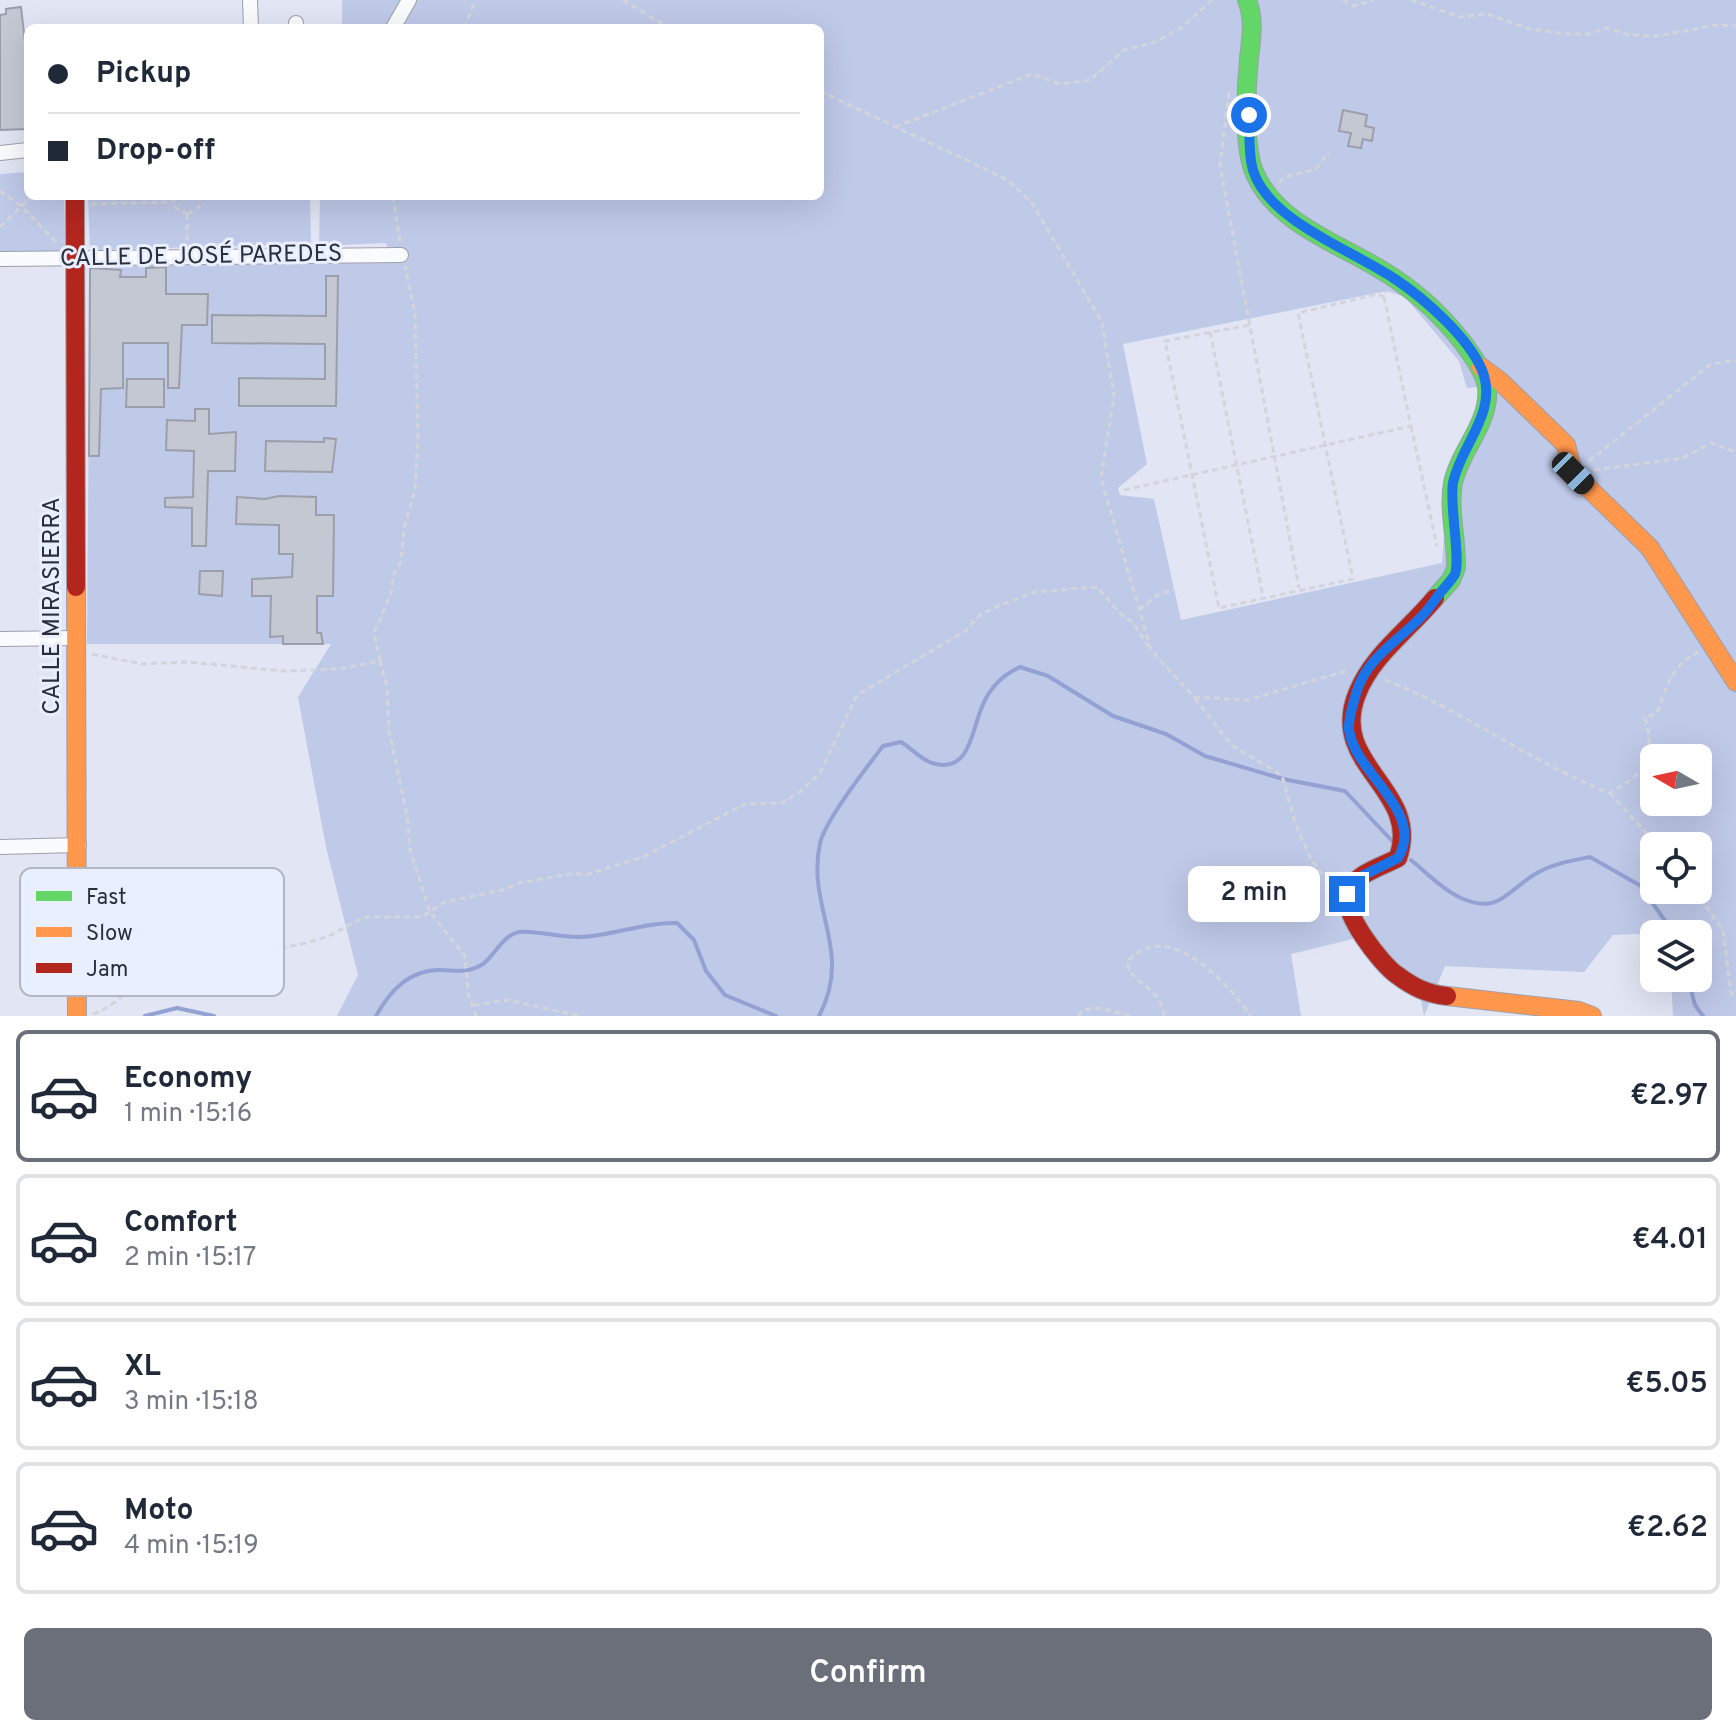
<!DOCTYPE html>
<html lang="en">
<head>
<meta charset="utf-8">
<style>
	body { margin:0; font-family:Overpass,sans-serif; background:#f2f2f3; color:#1f2937; height:100vh; display:flex; flex-direction:column; font-size:30px; white-space:nowrap }
	* { box-sizing:border-box; margin:0 }
	p { font-size:26px; color:#747a83 }
	.icon { flex:none; width:44px; height:44px; fill:none; stroke:currentColor; stroke-width:2; stroke-linecap:round; stroke-linejoin:round }
	.map { position:relative; height:1016px; overflow:hidden }
	.sheet { display:flex; flex-direction:column; background:#fff; flex:1 }
	.sheet>* { flex:none }
	.banner { position:absolute; left:24px; top:24px; width:800px; height:176px; border-radius:12px; box-shadow:0 8px 32px #0002; display:grid; align-content:center; height:176px; padding:0 24px; background:#fff }
	.needle { width:52px; rotate:279deg }
	.buttons { position:absolute; left:1640px; top:744px; display:grid; gap:16px }
	.buttons a { display:grid; place-items:center; width:72px; height:72px; border-radius:12px; background:#fff; box-shadow:0 8px 32px #0002; font-size:40px }
	.end { position:absolute; width:36px; height:36px; margin:-18px; border:10px solid #1a73e8; background:#fff; box-shadow:0 0 0 4px #fff }
	.from { border-radius:50% }
	.bubble { position:absolute; height:56px; border-radius:12px; background:#fff; box-shadow:0 8px 32px #0002; font-size:26px; font-weight:600; line-height:56px; text-align:center }
	.car { position:absolute; width:24px; height:48px; margin:-24px -12px; border-radius:10px; box-shadow:0 0 6px 2px #0007; background:linear-gradient(#222 24%,#8ab4d8 0 40%,#222 0 76%,#8ab4d8 0 86%,#222 0) }
	.banner b { display:flex; align-items:center; gap:28px; height:76px; font-size:30px }
	.banner b+b { border-top:2px solid #e0e1e3 }
	.banner i { width:20px; height:20px; background:#1f2937 }
	ul { padding:14px 0 0; list-style:none }
	li { display:flex; align-items:center; gap:24px; height:132px; margin:0 16px 12px; padding:0 8px; border:4px solid #e0e1e3; border-radius:12px }
	li div { flex:1 }
	li b { display:block; font-size:30px }
	li em { font-style:normal; font-weight:600 }
	li.active { border-color:#6b6f7a }
	li>.icon { width:72px; height:72px; stroke-width:1.5 }
	.primary-button { display:flex; gap:16px; margin-top:auto; padding:16px 24px }
	.primary-button a { flex:1; height:92px; border-radius:12px; background:#6b6f7a; color:#fff; font-size:32px; font-weight:600; line-height:92px; text-align:center }
	.map>svg:first-child { display:block }
	.green { fill:#bfc9e8; fill-rule:evenodd }
	.lines { fill:none; stroke-linecap:round; stroke-linejoin:round }
	.stream { stroke:#93a1d3; stroke-width:4 }
	.building { fill:#c4c8d3; stroke:#9c9faa; stroke-width:2 }
	.street-casing { stroke:#9da0ab; stroke-width:16 }
	.fast-casing { stroke:#9da0ab; stroke-width:20 }
	.slow-casing { stroke:#9da0ab; stroke-width:20 }
	.jam-casing { stroke:#9da0ab; stroke-width:20 }
	.path { stroke:#d3d5da; stroke-width:3; stroke-dasharray:6 4; stroke-linecap:butt }
	.street { stroke:#fafbfd; stroke-width:14 }
	.fast { stroke:#63d668; stroke-width:18 }
	.slow { stroke:#ff974d; stroke-width:18 }
	.jam { stroke:#b3261e; stroke-width:18 }
	.route { stroke:#1a73e8; stroke-width:10 }
	.labels { text-anchor:middle; dominant-baseline:central; stroke-width:6; stroke-linejoin:round; paint-order:stroke }
	.street-label { font-size:24px; fill:#2b2f39; stroke:#eaefff }
	.key { fill:#eaefff; stroke:#b1b5c4; stroke-width:2 }
	.key-label { font-size:22px; fill:#2b2f39 }
</style>
</head>
<body>
<div class="map">
<svg width="1736" height="1016" viewBox="0 0 1736 1016">
	<rect width="100%" height="100%" fill="#e1e5f4"/>
	<g class="green">
		<path d="M 342,0 L 1736,0 L 1736,1016 L 1673,1016 L 1671,978 L 1698,978 L 1698,934 L 1654,934 L 1654,943 L 1638,934 L 1613,935 L 1584,972 L 1445,966 L 1424,1016 L 1421,1000 L 1357,938 L 1291,954 L 1301,1016 L 337,1016 L 358,975 L 326,847 L 298,697 L 331,644 L 87,644 L 90,265 L 393,262 L 386,243 L 319,246 L 320,196 L 820,196 L 820,28 L 342,28 ZM 1387,291 L 1405,297 L 1459,361 L 1467,388 L 1478,387 L 1478,413 L 1447,493 L 1442,563 L 1181,620 L 1154,499 L 1120,495 L 1118,488 L 1147,464 L 1123,344 ZM 1654,758 L 1698,758 L 1698,802 L 1654,802 ZM 1654,846 L 1698,846 L 1698,890 L 1654,890 Z"/>
		<polygon points="28,172 28,196 64,196 66,252 0,253 0,174"/>
		<polygon points="88,196 310,196 311,244 90,250"/>
	</g>
	<g class="lines">
		<g class="stream">
			<path d="M 1411,860 C 1426,872 1443,890 1461,898 C 1497,914 1505,894 1532,876 C 1550,864 1570,861 1590,857 L 1641,886 L 1674,934"/>
			<polyline points="1688,978 1695,1005 1703,1016"/>
			<polyline points="145,1016 177,1008 214,1016"/>
			<path d="M 376,1016 C 390,991 409,969 442,970 C 457,971 469,973 483,964 C 495,955 503,935 519,932 C 536,930 561,938 580,937 C 613,936 643,922 677,923 L 694,940 L 706,971 L 725,995 L 776,1016"/>
			<path d="M 819,1016 C 854,950 806,909 820,843 C 826,819 867,767 883,746 L 901,742 C 911,748 922,760 932,763 C 968,774 971,736 980,712 C 987,691 1000,676 1020,667 L 1048,676 L 1113,716 L 1166,734 L 1205,756 L 1283,779 L 1345,791 L 1394,843"/>
		</g>
	</g>
	<g class="building">
		<polygon points="21,7 28,68 28,129 0,130 0,15 6,14 6,9"/>
		<polygon points="1343,110 1367,115 1365,126 1374,128 1372,141 1363,139 1361,148 1348,146 1351,133 1339,131"/>
		<polygon points="166,267 166,294 208,294 207,325 182,325 179,388 168,388 168,343 123,343 123,388 101,389 99,456 89,456 90,268 121,270 120,277 146,277 146,268"/>
		<polygon points="326,276 338,276 336,406 239,406 239,378 325,379 325,344 212,343 212,315 326,316"/>
		<polygon points="127,379 164,379 164,407 126,407"/>
		<polygon points="195,409 209,409 209,434 236,432 235,471 208,471 206,546 192,546 192,508 165,507 165,498 193,497 194,451 166,450 167,420 195,421"/>
		<polygon points="324,438 336,439 332,472 265,471 266,441 324,442"/>
		<polygon points="279,496 316,497 316,515 334,515 333,596 317,596 317,633 321,633 323,644 283,644 283,636 270,637 271,596 252,596 252,579 292,577 293,554 279,554 279,525 236,524 237,497 265,499"/>
		<polygon points="200,571 223,571 222,596 199,594"/>
	</g>
	<g class="lines">
		<defs>
			<g id="street">
				<polyline points="250,0 251,28"/>
				<polyline points="296,23 296,28"/>
				<polyline points="393,28 409,0"/>
				<polyline points="0,153 28,150"/>
				<polyline points="0,259 401,255"/>
				<polyline points="0,639 77,638"/>
				<polyline points="0,847 79,845"/>
			</g>
			<path id="fast" d="M 1247,0 C 1255,21 1251,38 1249,59 C 1246,88 1243,148 1255,174 C 1277,223 1335,242 1378,268 C 1411,287 1441,314 1464,344 C 1473,357 1484,371 1487,387 C 1491,422 1460,450 1453,483 C 1448,510 1457,540 1456,568 L 1451,580 L 1435,598"/>
			<g id="slow">
				<polyline points="1481,367 1500,381 1566,445 1573,473 1650,548 1736,682"/>
				<polyline points="76,587 77,1016"/>
				<polyline points="1447,996 1579,1011 1592,1016"/>
			</g>
			<g id="jam">
				<polyline points="75,196 76,587"/>
				<path d="M 1435,598 C 1409,630 1372,655 1357,694 C 1328,766 1422,789 1398,858 C 1381,867 1356,873 1348,892 C 1340,911 1381,964 1397,975 C 1413,987 1427,994 1447,996"/>
			</g>
		</defs>
		<use href="#street" class="street-casing"/>
		<use href="#fast" class="fast-casing"/>
		<use href="#slow" class="slow-casing"/>
		<use href="#jam" class="jam-casing"/>
		<g class="path">
			<polyline points="623,0 669,28"/>
			<polyline points="1343,0 1354,6 1374,0"/>
			<polyline points="1411,0 1460,17 1487,14 1530,29 1570,34 1588,34 1605,28 1630,35 1656,36 1717,25 1736,26"/>
			<polyline points="464,28 476,0"/>
			<polyline points="820,91 1008,180 1032,203 1102,322 1114,396 1101,478 1151,650 1194,697 1248,700 1349,670"/>
			<polyline points="1229,92 1220,166 1299,588"/>
			<polyline points="895,127 1032,74 1060,84 1090,80 1124,50 1153,43 1180,29 1212,0"/>
			<polyline points="1279,183 1285,177 1316,169 1329,152"/>
			<polyline points="0,191 21,206 57,243"/>
			<polyline points="174,196 175,207 187,214"/>
			<polyline points="393,196 400,243"/>
			<polyline points="91,204 173,202"/>
			<polyline points="187,214 187,242"/>
			<polyline points="187,214 199,207 200,196"/>
			<polyline points="0,227 32,196"/>
			<polyline points="1249,325 1165,341 1219,608 1353,579 1298,313 1378,294 1384,297"/>
			<polyline points="1210,332 1263,597"/>
			<polyline points="1411,426 1437,546"/>
			<polyline points="1589,461 1711,364 1736,360"/>
			<polyline points="1594,470 1683,458 1711,443 1736,452"/>
			<polyline points="1124,490 1411,426 1384,297 1386,291"/>
			<polyline points="1139,610 1156,596 1174,589"/>
			<polyline points="92,654 142,664 189,662 283,671 340,669 380,661 387,686 389,731 407,815 410,850 430,912 465,956 468,993 476,1016"/>
			<polyline points="380,661 374,633 391,593 394,573 401,562 404,528 415,490 418,439 415,314 405,266"/>
			<path d="M 1385,680 C 1464,710 1531,763 1610,793 L 1632,779 L 1648,763 L 1649,734 L 1645,718 L 1657,713 C 1667,686 1671,666 1698,652"/>
			<polyline points="1195,698 1231,745 1277,772 1283,779 1295,823 1311,859 1332,886"/>
			<polyline points="1610,793 1658,846"/>
			<polyline points="1694,890 1723,930 1731,993 1736,996"/>
			<polyline points="474,1005 508,1000 580,1016"/>
			<path d="M 93,1014 C 121,1005 138,976 160,957 L 262,952 L 306,943 L 329,936 L 364,917 L 422,917 L 445,902 L 503,890 L 520,883 L 575,873 L 585,875 L 643,857 L 745,804 L 782,803 L 801,791 L 820,773 L 857,695 L 965,631 L 981,614 L 998,606 L 1034,592 L 1097,587 L 1120,613 L 1133,623 L 1151,650"/>
			<polyline points="1079,1016 1082,1010 1101,1008 1130,1016"/>
			<path d="M 1164,1016 C 1161,985 1131,986 1127,962 C 1168,916 1226,982 1251,1016"/>
		</g>
		<use href="#street" class="street"/>
		<use href="#fast" class="fast"/>
		<use href="#slow" class="slow"/>
		<use href="#jam" class="jam"/>
	</g>
	<g class="lines">
		<path class="route" d="M 1249,115 C 1250,132 1248,154 1253,170 C 1268,221 1354,251 1395,279 C 1425,299 1468,337 1482,370 C 1499,412 1461,444 1453,483 C 1449,505 1461,558 1455,574 C 1452,580 1444,588 1440,593 C 1434,601 1428,610 1421,617 C 1398,641 1365,659 1356,694 C 1353,705 1348,718 1349,730 C 1355,774 1426,811 1398,858 L 1358,878 L 1347,894"/>
	</g>
	<g class="labels">
		<g class="street-label">
			<text transform="translate(201 257) rotate(-1)">CALLE DE JOSÉ PAREDES</text>
			<text transform="translate(53 606) rotate(-90)">CALLE MIRASIERRA</text>
		</g>
	</g>
	<rect x="20" y="868" width="264" height="128" rx="12" class="key"/>
	<rect x="36" y="891" width="36" height="10" fill="#63d668"/>
	<rect x="36" y="927" width="36" height="10" fill="#ff974d"/>
	<rect x="36" y="963" width="36" height="10" fill="#b3261e"/>
	<g class="key-label">
		<text x="86" y="904">Fast</text>
		<text x="86" y="940">Slow</text>
		<text x="86" y="976">Jam</text>
	</g>
</svg>
<div class="buttons">
<a><svg class="needle" viewBox="-14 -14 28 28"><path d="M0-13l5 13h-10z" fill="#e53935"/><path d="M0 13l5-13h-10z" fill="#747a83"/></svg></a>
<a><svg class="icon" aria-label="locate" viewBox="0 0 24 24"><circle cx="12" cy="12" r="6"/><path d="M12 2v4M12 18v4M2 12h4M18 12h4"/></svg></a>
<a><svg class="icon" aria-label="layers" viewBox="0 0 24 24"><path d="M12 4l9 5-9 5-9-5zM3 14l9 5 9-5"/></svg></a>
</div>
<i class="end from" style="left:1249px;top:115px"></i>
<i class="end" style="left:1347px;top:894px"></i>
<div class="bubble" style="left:1188px;top:866px;width:132px">2 min</div>
<i class="car" style="left:1573px;top:473px;rotate:135deg"></i>
<div class="banner">
<b><i class="from"></i>Pickup</b>
<b><i></i>Drop-off</b>
</div>
</div>
<section class="sheet">
<ul>
<li class="active"><svg class="icon" aria-label="car" viewBox="0 0 24 24"><path d="M5 17H2v-5l4-1 3-4h7l3 4 3 1v5h-3M9 17h6M6 11h13"/><circle cx="7" cy="17" r="2"/><circle cx="17" cy="17" r="2"/></svg><div><b>Economy</b><p>1 min · 15:16</p></div><em>€2.97</em></li>
<li><svg class="icon" aria-label="car" viewBox="0 0 24 24"><path d="M5 17H2v-5l4-1 3-4h7l3 4 3 1v5h-3M9 17h6M6 11h13"/><circle cx="7" cy="17" r="2"/><circle cx="17" cy="17" r="2"/></svg><div><b>Comfort</b><p>2 min · 15:17</p></div><em>€4.01</em></li>
<li><svg class="icon" aria-label="car" viewBox="0 0 24 24"><path d="M5 17H2v-5l4-1 3-4h7l3 4 3 1v5h-3M9 17h6M6 11h13"/><circle cx="7" cy="17" r="2"/><circle cx="17" cy="17" r="2"/></svg><div><b>XL</b><p>3 min · 15:18</p></div><em>€5.05</em></li>
<li><svg class="icon" aria-label="car" viewBox="0 0 24 24"><path d="M5 17H2v-5l4-1 3-4h7l3 4 3 1v5h-3M9 17h6M6 11h13"/><circle cx="7" cy="17" r="2"/><circle cx="17" cy="17" r="2"/></svg><div><b>Moto</b><p>4 min · 15:19</p></div><em>€2.62</em></li>
</ul>
<div class="primary-button"><a>Confirm</a></div>
</section>
</body>
</html>
